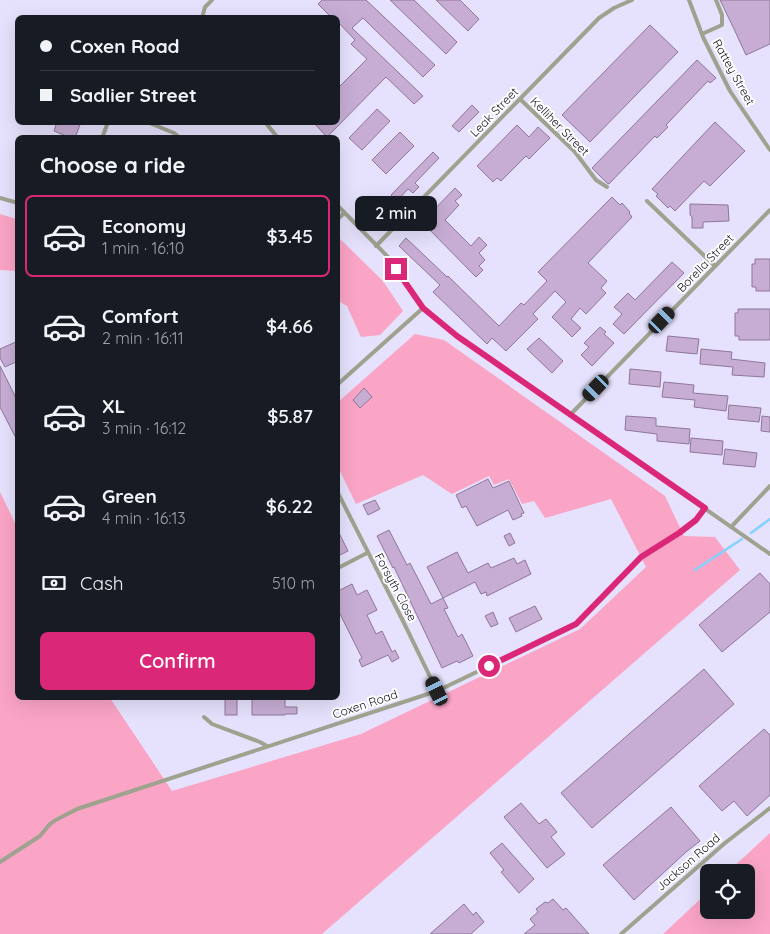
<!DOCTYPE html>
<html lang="en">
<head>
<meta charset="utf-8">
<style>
	body { margin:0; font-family:Quicksand,sans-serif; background:#242831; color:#f1f3f6; height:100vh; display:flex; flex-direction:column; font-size:19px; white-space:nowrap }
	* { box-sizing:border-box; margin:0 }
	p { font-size:16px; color:#9ea1a6 }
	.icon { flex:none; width:28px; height:28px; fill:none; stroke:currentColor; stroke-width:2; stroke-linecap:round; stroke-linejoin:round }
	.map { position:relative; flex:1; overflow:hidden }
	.drawer { position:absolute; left:15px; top:135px; width:325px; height:565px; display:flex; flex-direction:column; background:#171b24; border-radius:8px; box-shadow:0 5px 20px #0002 }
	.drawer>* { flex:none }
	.hud { position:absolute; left:15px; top:15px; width:325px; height:110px; border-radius:8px; box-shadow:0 5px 20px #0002; display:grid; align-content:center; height:110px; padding:0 25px; background:#171b24 }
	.buttons { position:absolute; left:700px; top:864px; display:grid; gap:10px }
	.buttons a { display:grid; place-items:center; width:55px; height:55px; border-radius:8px; background:#171b24; box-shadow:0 5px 20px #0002; font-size:25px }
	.end { position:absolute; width:22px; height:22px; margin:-11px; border:6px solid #db2777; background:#fff; box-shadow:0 0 0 2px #fff }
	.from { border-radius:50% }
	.bubble { position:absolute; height:35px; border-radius:8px; background:#171b24; box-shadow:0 5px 20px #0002; font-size:16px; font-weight:600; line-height:35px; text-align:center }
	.car { position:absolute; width:15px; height:30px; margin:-15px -8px; border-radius:6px; box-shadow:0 0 4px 1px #0007; background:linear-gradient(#222 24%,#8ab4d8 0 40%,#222 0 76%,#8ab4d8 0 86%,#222 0) }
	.hud b { display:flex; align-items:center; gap:18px; height:48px; font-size:19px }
	.hud b+b { border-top:1px solid #363941 }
	.hud i { width:12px; height:12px; background:#f1f3f6 }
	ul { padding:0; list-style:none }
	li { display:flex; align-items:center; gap:15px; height:82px; margin:0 10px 8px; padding:0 15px; border:2px solid transparent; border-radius:8px }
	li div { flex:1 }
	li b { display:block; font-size:19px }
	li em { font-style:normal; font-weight:600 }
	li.selected { border-color:#db2777 }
	li>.icon { width:45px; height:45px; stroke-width:1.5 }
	h2 { padding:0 25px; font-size:22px; line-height:60px }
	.pay { display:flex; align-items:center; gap:12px; height:55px; padding:0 25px; font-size:19px }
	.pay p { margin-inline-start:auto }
	.primary-button { display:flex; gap:10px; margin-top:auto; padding:10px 25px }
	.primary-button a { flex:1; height:58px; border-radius:8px; background:#db2777; color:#fff; font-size:20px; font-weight:600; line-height:58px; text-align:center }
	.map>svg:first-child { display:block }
	.green { fill:#faa4c6 }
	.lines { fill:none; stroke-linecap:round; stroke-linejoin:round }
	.stream { stroke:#82d1fe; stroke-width:2.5 }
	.building { fill:#c7add4; stroke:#8f769b }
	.service { stroke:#9fa28f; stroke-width:4 }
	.route { stroke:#db2777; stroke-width:6 }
	.labels { text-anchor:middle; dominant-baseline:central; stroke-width:4; stroke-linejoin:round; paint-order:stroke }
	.street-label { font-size:12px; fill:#14101f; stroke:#fff }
</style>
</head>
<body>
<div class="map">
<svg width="770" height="934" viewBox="0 0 770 934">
	<rect width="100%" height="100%" fill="#e6e1fc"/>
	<g class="green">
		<polygon points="0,214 17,219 17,271 0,270"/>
		<polygon points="338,237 383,281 403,311 380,335 361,337 347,306 338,301"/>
		<polygon points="415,334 444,340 665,496 684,536 715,537 740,570 322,934 0,934 0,492 17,527 18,698 110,698 172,791 361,734 580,629 646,567 611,499 545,518 534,501 522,504 509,479 494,485 489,476 452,494 423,475 356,504 338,467 338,402"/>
		<polygon points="770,833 770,934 663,934 709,891 709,910 746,910 746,872 728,872"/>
	</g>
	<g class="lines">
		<g class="stream">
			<polyline points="751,533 770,519"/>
			<polyline points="695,570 742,539"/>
		</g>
	</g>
	<g class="building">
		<polygon points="322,0 366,0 435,65 423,77 363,18 352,28 423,96 414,104 386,77 327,137 313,122 338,122 338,88 367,59 351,44 355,40 338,22 338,18 332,18 318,4"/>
		<polygon points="390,0 414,0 457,42 446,54"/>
		<polygon points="436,0 460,0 479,19 468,31"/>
		<polygon points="720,0 770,0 770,44 746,55 734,29"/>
		<polygon points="650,25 678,52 590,142 562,115"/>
		<polygon points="697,60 716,78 710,83 708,81 666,125 668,127 657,138 655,136 609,184 607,183 592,168"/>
		<polygon points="472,105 479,112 459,132 452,126"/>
		<polygon points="377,109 390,121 362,150 349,138"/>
		<polygon points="57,122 81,122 75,138 71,138 54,131"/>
		<polygon points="715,122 745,151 710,186 704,181 675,211 670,206 668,208 656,196 658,194 652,189"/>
		<polygon points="517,125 529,137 538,127 550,138 529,159 526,156 501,181 497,178 493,182 477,166"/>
		<polygon points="400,132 414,146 386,174 372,160"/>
		<polygon points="433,152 439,158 415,183 419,187 413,193 408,189 397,201 391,195"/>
		<polygon points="455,188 462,195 455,201 459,205 445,220 471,246 479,237 487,245 479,253 485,260 479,266 483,270 476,277 421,221 429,213 430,214"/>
		<polygon points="612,197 620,205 622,203 630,212 629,213 632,217 588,263 607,281 601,288 606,293 586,314 580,308 571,319 581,328 572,337 552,317 566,302 555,291 533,314 538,319 506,351 492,338 487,344 433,292 440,285 399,246 406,238 447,277 448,276 499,326 521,303 524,305 547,281 538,272"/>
		<polygon points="690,204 728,205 729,221 703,222 703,228 692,228 692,217 690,215"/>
		<polygon points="755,259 770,259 770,291 756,291 756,287 752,287 752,264 755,264"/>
		<polygon points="672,262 684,273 624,334 613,324 622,314 614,307 628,293 635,300"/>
		<polygon points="738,309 770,309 770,340 739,340 739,336 735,336 735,313 738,313"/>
		<polygon points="600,327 606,332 604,334 614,343 592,366 581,355 589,347 584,343"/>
		<polygon points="668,336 699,339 697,354 666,351"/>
		<polygon points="539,338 563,361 552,373 527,349"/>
		<polygon points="18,341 18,361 5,367 0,358 0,349"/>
		<polygon points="701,349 732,352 731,359 765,363 764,377 732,375 733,367 700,364"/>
		<polygon points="0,366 18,402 18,442 0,407"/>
		<polygon points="630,369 661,372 660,387 629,384"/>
		<polygon points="664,382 694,385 693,393 728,396 726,411 694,407 695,400 662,397"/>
		<polygon points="364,388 372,397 360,408 353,400"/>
		<polygon points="729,405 761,408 759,422 728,419"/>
		<polygon points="626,416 656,418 656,426 690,429 689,444 657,441 657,434 625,430"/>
		<polygon points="762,416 770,417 770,432 761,431"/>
		<polygon points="691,438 723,441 722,455 690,452"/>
		<polygon points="725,449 757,453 755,467 723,464"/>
		<polygon points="488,479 493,488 509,481 524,513 521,514 522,516 513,520 508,510 477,526 466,506 462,508 456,495"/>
		<polygon points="375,500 380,509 368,515 363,505"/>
		<polygon points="389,530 407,565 410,563 431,604 443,598 427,567 457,552 468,573 488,563 491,568 514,558 517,564 525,560 531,574 487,596 486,592 481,594 475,582 443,598 448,608 444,609 458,637 462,634 473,656 459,663 457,661 442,668 394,567 393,568 377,536"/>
		<polygon points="338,531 348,551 338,556"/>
		<polygon points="510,533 515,543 509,546 504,536"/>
		<polygon points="760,573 770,584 770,612 722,652 699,625"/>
		<polygon points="352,584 357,595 367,590 377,610 367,615 376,634 382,631 392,652 395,650 399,658 392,662 388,655 362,667 359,660 362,658 338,610 338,591"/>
		<polygon points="535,606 542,619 516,632 509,618"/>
		<polygon points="493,612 498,624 491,627 485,616"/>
		<polygon points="704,669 734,704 592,828 561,793"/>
		<rect x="225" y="698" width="12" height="17"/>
		<polygon points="252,698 285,698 285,707 297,707 297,714 285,714 285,715 252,715"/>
		<polygon points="764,729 770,735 770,795 747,816 734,801 722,811 699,786"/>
		<polygon points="521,803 539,824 546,819 557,832 551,837 565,854 547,868 504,817"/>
		<polygon points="671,807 700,841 686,852 634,900 603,865"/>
		<polygon points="502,843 534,879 519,893 501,872 504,870 490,853"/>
		<polygon points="553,899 563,910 566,908 589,934 524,934 535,925 530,919 538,912 536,909 545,902 548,903"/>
		<polygon points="464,904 473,915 476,912 484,922 471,934 430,934"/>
	</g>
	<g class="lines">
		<g class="service">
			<polyline points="689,0 703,37 730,91 770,150"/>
			<polyline points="202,18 205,7 212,0"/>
			<polyline points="702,34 722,25 722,15 716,0"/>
			<polyline points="520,99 575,152 596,180 607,187"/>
			<polyline points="147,122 174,133 180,138"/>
			<polyline points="265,122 278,138"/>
			<polyline points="102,138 108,122"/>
			<polyline points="0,198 18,203"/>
			<polyline points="647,201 715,266"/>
			<polyline points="338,206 391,260 423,308 457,336 770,554"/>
			<polyline points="338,219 344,213"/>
			<polyline points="376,246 599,18 614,8 632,0"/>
			<polyline points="338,384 423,308"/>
			<polyline points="570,415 770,210"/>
			<polyline points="338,493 403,621 437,691"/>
			<polyline points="731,527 770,486"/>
			<polyline points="338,568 367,553"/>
			<polyline points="204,717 212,724 260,742 267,746"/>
			<polyline points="0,862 40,836 49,825 54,821 77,809 437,691 577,624 641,557 679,533 696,520 705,508"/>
			<polyline points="621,934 725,843 770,808"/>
		</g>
	</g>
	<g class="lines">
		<polyline class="route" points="396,269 423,308 457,336 705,508 696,520 679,533 641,557 576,624 489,666"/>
	</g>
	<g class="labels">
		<g class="street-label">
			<text transform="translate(734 72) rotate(61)">Rattey Street</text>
			<text transform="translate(494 112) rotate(-46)">Leak Street</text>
			<text transform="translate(560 126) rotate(45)">Kelliher Street</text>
			<text transform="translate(705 263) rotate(-46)">Borella Street</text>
			<text transform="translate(396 587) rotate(62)">Forsyth Close</text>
			<text transform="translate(365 704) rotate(-18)">Coxen Road</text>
			<text transform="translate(688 862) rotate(-41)">Jackson Road</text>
		</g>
	</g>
</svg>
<div class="buttons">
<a><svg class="icon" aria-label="locate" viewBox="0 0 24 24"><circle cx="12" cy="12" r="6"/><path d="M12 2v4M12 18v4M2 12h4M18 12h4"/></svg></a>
</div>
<i class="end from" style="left:489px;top:666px"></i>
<i class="end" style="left:396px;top:269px"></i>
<div class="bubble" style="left:355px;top:196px;width:82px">2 min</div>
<i class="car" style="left:662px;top:320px;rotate:44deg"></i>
<i class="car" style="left:596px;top:388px;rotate:224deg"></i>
<i class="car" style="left:437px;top:691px;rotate:334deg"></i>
<div class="hud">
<b><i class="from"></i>Coxen Road</b>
<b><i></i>Sadlier Street</b>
</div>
<section class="drawer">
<h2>Choose a ride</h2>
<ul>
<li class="selected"><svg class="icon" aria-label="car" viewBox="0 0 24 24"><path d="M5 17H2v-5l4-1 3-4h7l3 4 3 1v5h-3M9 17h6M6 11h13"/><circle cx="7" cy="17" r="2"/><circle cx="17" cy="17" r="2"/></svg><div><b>Economy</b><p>1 min · 16:10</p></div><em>$3.45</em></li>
<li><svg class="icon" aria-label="car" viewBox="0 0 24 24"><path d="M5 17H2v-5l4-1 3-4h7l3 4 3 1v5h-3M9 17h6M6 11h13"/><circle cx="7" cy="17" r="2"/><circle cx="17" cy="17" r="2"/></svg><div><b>Comfort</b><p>2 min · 16:11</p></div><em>$4.66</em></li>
<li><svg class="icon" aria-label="car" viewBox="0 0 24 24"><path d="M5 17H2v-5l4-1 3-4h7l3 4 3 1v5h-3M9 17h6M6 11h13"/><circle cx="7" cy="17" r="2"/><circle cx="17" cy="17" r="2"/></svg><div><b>XL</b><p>3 min · 16:12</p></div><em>$5.87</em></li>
<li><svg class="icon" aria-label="car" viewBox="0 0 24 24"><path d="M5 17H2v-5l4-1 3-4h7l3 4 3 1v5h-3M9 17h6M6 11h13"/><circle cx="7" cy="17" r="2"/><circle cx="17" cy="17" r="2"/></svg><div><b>Green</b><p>4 min · 16:13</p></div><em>$6.22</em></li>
</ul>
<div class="pay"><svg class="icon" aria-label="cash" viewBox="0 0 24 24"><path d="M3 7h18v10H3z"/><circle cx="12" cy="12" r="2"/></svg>Cash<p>510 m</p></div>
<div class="primary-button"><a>Confirm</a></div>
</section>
</div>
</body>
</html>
